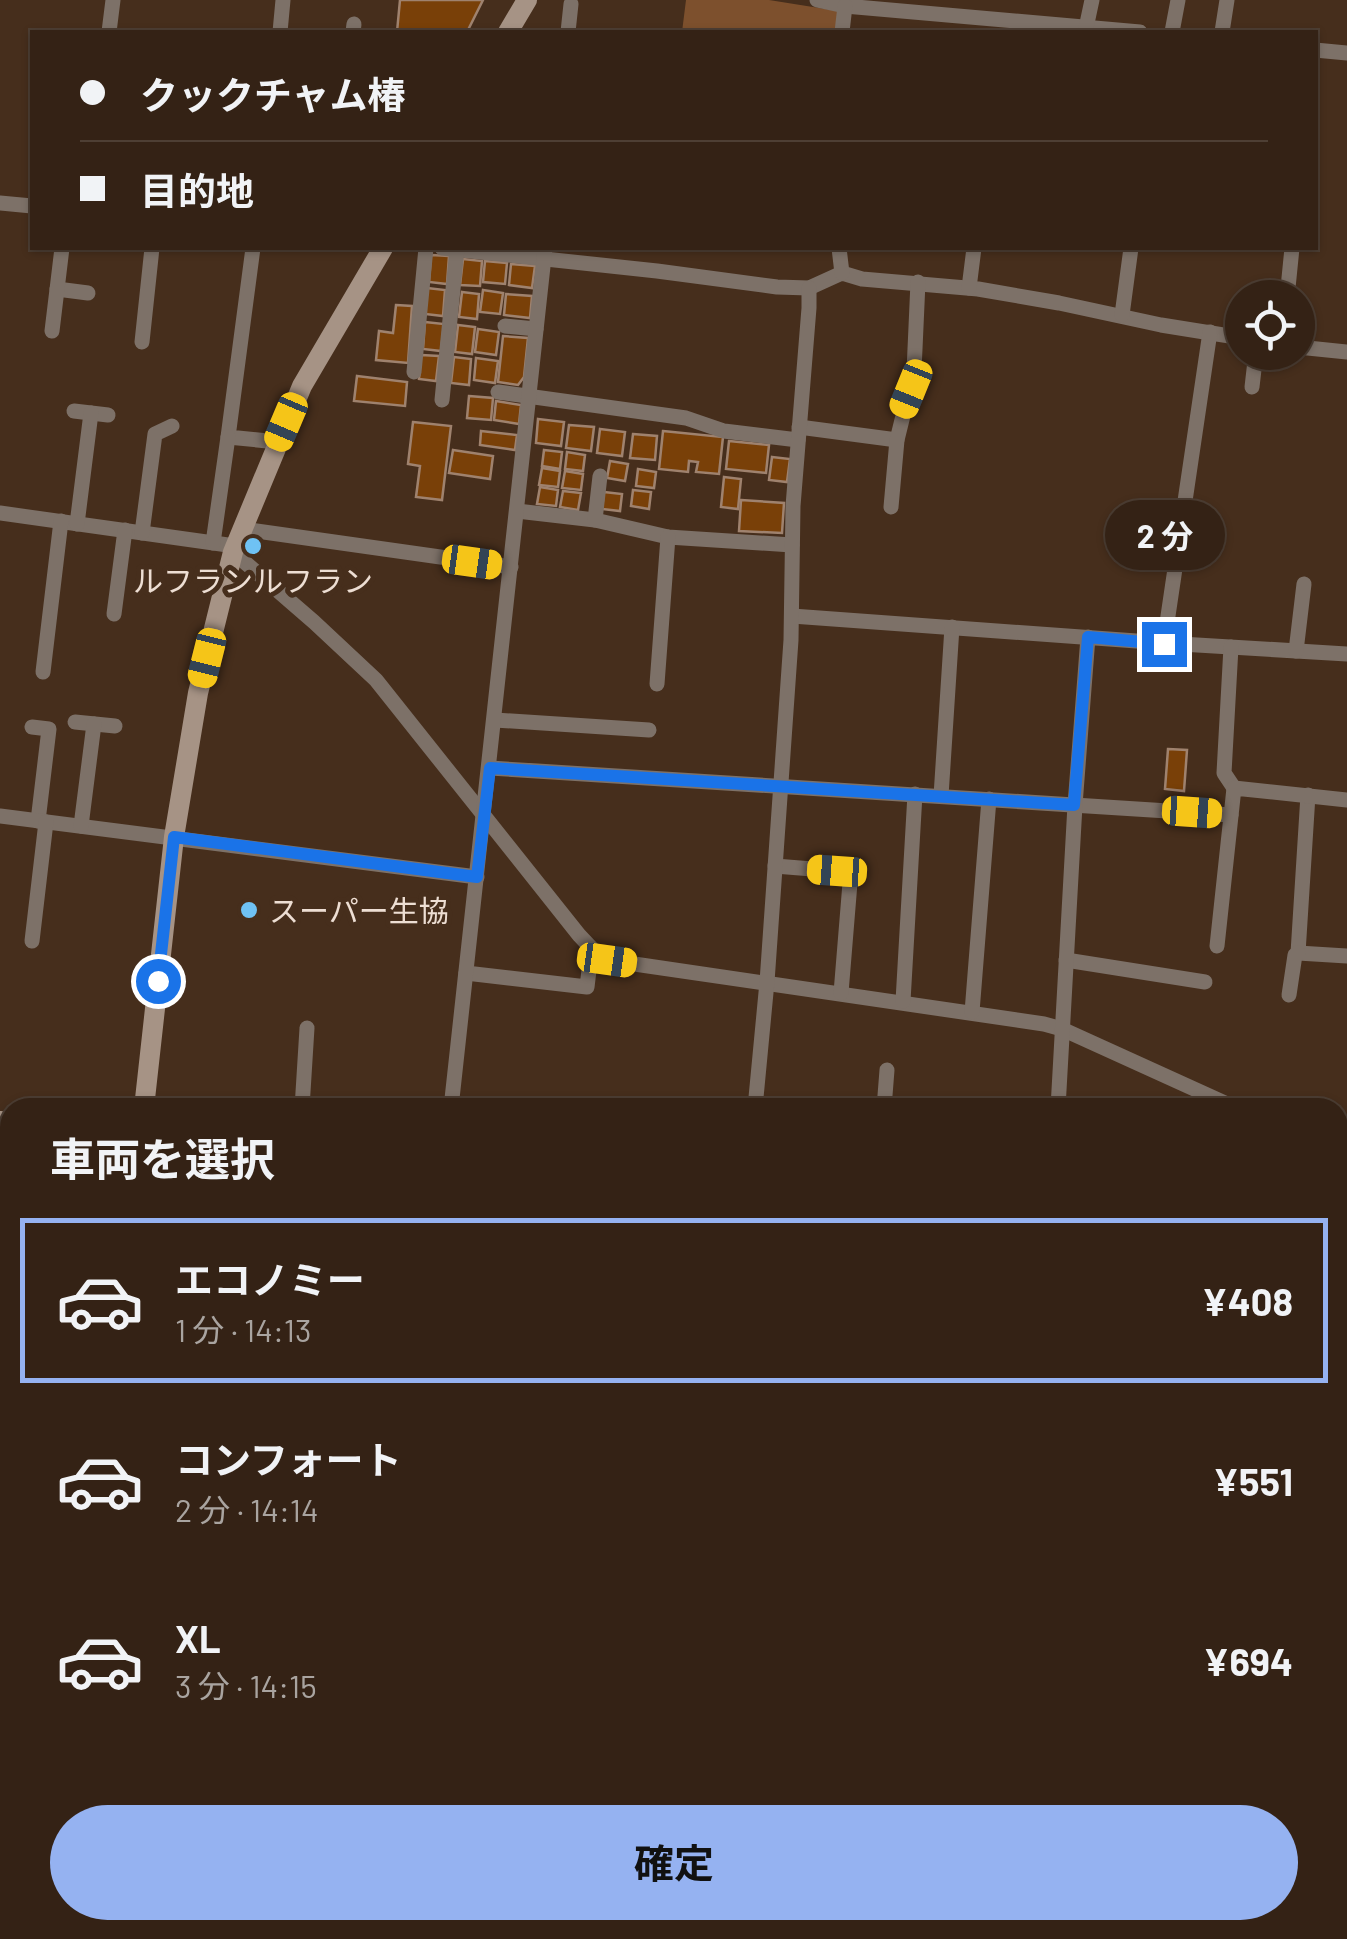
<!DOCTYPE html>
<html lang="ja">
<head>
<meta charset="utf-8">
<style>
	body { margin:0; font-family:Barlow,"Noto Sans JP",sans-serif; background:#3f2f22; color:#f1f3f6; height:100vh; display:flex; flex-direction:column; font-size:38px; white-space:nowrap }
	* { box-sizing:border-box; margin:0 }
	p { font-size:32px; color:#a9a4a0 }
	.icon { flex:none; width:55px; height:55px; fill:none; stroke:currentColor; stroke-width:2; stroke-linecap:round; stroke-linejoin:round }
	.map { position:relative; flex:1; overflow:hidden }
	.sheet { position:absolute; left:0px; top:1098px; width:1348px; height:842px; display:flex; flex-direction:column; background:#342215; border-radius:30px 30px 0 0; box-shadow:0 2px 8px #0004,0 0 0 2px #4e3f34 }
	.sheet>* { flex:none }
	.top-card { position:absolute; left:30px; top:30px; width:1288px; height:220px; border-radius:0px; box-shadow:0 2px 8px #0004,0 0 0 2px #4e3f34; display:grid; align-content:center; height:220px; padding:0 50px; background:#342215 }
	.fabs { position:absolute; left:1225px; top:280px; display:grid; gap:20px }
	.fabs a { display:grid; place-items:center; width:90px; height:90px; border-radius:50%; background:#342215; box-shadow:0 2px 8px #0004,0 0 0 2px #4e3f34; font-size:50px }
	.end { position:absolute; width:45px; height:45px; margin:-22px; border:12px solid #1a73e8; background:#fff; box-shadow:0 0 0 5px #fff }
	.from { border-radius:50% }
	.bubble { position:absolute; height:70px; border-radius:35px; background:#342215; box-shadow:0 2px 8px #0004,0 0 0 2px #4e3f34; font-size:32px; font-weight:700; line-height:70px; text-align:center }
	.car { position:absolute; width:30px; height:60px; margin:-30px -15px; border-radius:12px; box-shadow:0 0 8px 2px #0007; background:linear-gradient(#f5c518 24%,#345 0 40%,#f5c518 0 76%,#345 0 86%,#f5c518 0) }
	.top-card b { display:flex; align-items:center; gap:35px; height:95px; font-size:38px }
	.top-card b+b { border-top:2px solid #4e3f34 }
	.top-card i { width:25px; height:25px; background:#f1f3f6 }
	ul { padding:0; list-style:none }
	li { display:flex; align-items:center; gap:30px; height:165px; margin:0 20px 15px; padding:0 30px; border:5px solid transparent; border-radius:0px }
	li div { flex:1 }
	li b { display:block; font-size:38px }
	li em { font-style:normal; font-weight:700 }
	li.selected { border-color:#95b2f1 }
	li>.icon { width:90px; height:90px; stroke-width:1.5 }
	h2 { padding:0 50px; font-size:45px; line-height:120px }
	.action { display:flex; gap:20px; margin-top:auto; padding:20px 50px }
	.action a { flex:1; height:115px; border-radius:60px; background:#95b2f1; color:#111; font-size:40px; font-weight:700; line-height:115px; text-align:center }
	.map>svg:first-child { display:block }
	.built { fill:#50331c }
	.green { fill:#7d502d }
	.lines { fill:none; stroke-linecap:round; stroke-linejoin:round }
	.river { stroke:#07638c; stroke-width:32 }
	.building { fill:#794008; stroke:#9f826e; stroke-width:2.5 }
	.street { stroke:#7d7168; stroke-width:15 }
	.secondary { stroke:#a69385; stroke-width:20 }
	.primary { stroke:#c6ac9a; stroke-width:25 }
	.route { stroke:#1a73e8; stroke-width:12 }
	.poi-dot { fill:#6fc2f4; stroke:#462e1c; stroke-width:4 }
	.labels { text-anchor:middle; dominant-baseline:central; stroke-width:10; stroke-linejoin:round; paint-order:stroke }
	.poi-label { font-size:30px; fill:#edded3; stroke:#462e1c }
</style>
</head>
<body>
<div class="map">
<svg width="1347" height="1939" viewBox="0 0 1347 1939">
	<rect width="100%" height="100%" fill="#462e1c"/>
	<polygon class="built" points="1338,1724 1347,1725 1347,1939 1301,1939 1302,1930 1338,1930"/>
	<polygon class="green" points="686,0 769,0 838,11 836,32 682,32"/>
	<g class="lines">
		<polyline class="river" points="682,1936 696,1930"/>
	</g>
	<g class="building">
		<polygon points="400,0 483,0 467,32 397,32"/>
		<polygon points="431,255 449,256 447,284 429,282"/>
		<polygon points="463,259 482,261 480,286 460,285"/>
		<polygon points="485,261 507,263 505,284 483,282"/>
		<polygon points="511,264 535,266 532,288 509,285"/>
		<polygon points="427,288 445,290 443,316 425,314"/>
		<polygon points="483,290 503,293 500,314 480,312"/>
		<polygon points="462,292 479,294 477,319 459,317"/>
		<polygon points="506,294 532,296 530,318 504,315"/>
		<polygon points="396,305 412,306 408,363 376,360 379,331 393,333"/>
		<polygon points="425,322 444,324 441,351 423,349"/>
		<polygon points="458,325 475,327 472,354 455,352"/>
		<polygon points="478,329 499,332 496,355 475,352"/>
		<polygon points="503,336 528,338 524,377 518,385 498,382"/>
		<polygon points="421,355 439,356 436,381 419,379"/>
		<polygon points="454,357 471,359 469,385 451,383"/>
		<polygon points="476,358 498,361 495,383 474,380"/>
		<polygon points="357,376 407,382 405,406 354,401"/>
		<polygon points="469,396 493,398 491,420 467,418"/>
		<polygon points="496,401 521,405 519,424 494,420"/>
		<polygon points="538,419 564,422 561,446 536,443"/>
		<polygon points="413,422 451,426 442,500 416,497 420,466 408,464"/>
		<polygon points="569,425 594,427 591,451 566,448"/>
		<polygon points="600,429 625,432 622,456 597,453"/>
		<polygon points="481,431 517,435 515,450 480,445"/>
		<polygon points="663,431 723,437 719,474 696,472 698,462 689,461 688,472 659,469"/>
		<polygon points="633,434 657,436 655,460 630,458"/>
		<polygon points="729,441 769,445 766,473 726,469"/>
		<polygon points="453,450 493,456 490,479 449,473"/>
		<polygon points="544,450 562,452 560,469 542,466"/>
		<polygon points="567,452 585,455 583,471 565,469"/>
		<polygon points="772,457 790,459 787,482 769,480"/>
		<polygon points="610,461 628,464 625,481 607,478"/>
		<polygon points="542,468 560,471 558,487 539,485"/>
		<polygon points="638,469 656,472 654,488 636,486"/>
		<polygon points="565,471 583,474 581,490 562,488"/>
		<polygon points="724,477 741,479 738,509 721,507"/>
		<polygon points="540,487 558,490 556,506 537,504"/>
		<polygon points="633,490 651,492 649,509 631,506"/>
		<polygon points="563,491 581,493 578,510 560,507"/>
		<polygon points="604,492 622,494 620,511 602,509"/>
		<polygon points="741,500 784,503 782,533 739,531"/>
		<polygon points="1168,749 1187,750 1184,791 1165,789"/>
		<polygon points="1124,1930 1162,1930 1161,1939 1123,1939"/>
		<polygon points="1207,1930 1240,1930 1239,1939 1206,1939"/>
	</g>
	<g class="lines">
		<g class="street">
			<polyline points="817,0 845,6 1140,32"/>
			<polyline points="1086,28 1092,0"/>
			<polyline points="109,32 113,0"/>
			<polyline points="280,32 283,0"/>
			<polyline points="353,32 354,24"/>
			<polyline points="568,32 571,4"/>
			<polyline points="842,32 845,6"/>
			<polyline points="1172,32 1178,0"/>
			<polyline points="1222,32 1227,0"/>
			<polyline points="1315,50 1347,53"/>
			<polyline points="0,203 32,206"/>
			<polyline points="253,248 228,437 278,442"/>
			<polyline points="442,248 657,271 777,287 809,288 842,273 862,279 978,289 1059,303 1161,325 1242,338"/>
			<polyline points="839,248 842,273"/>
			<polyline points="969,288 974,248"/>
			<polyline points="57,289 88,293"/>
			<polyline points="1287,298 1292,248"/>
			<polyline points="1122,315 1131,248"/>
			<polyline points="505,326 536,329"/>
			<polyline points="52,331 62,248"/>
			<polyline points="142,342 152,248"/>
			<polyline points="1298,347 1347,352"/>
			<polyline points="414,372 426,248"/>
			<polyline points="1252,387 1256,352"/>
			<polyline points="498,392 686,418 724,431 798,440"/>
			<polyline points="442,400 457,249"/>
			<polyline points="74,411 108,415"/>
			<polyline points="799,427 897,440"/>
			<polyline points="891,507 897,440 914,371 918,282"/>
			<polyline points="517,511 595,520 668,537 792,545"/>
			<polyline points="0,513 235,546"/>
			<polyline points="595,520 600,476"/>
			<polyline points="77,524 91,413"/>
			<polyline points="242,529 511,567"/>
			<polyline points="142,533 155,434 172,426"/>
			<polyline points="213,543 228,437"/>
			<polyline points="233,552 314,622 376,680 579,935 596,953 607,960 1044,1024 1062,1029 1236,1108"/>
			<polyline points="114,614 125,530"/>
			<polyline points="792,616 1164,643 1347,654"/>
			<polyline points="1164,643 1210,332"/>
			<polyline points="1231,647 1224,773 1234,788"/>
			<polyline points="1296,651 1304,584"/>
			<polyline points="43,672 61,521"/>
			<polyline points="657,684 668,537"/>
			<polyline points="495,720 649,730"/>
			<polyline points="75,722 115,726"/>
			<polyline points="32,727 49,729 38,821"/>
			<polyline points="490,768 1231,815"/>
			<polyline points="1308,795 1298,953 1347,956"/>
			<polyline points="941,796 952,627"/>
			<polyline points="0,816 477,877"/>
			<polyline points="81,826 94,724"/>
			<polyline points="775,866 837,871 848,877 850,883 841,993"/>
			<polyline points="32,941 46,822"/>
			<polyline points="1217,946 1234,788 1347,800"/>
			<polyline points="1066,960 1205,982"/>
			<polyline points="466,973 587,987 590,962 596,953"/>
			<polyline points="1289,995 1295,955 1298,953"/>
			<polyline points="903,1001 915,794"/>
			<polyline points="972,1012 989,799"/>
			<polyline points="302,1108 307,1028"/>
			<polyline points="451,1108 545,248"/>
			<polyline points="755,1108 767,982 791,640 793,506 809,308 809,288"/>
			<polyline points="884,1108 887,1070"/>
			<polyline points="1058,1108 1075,805 1088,637"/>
			<polyline points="1338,1152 1347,1155"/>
			<polyline points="0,1262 10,1263"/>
			<polyline points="0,1416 10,1417"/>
			<polyline points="1338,1543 1347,1544"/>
			<polyline points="0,1575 10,1577"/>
			<polyline points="1338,1713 1347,1714"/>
			<polyline points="0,1886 10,1887"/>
			<polyline points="230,1939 230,1930"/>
			<polyline points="288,1939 289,1930"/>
			<polyline points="366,1939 367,1930"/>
			<polyline points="511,1939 512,1930"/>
			<polyline points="657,1939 658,1930"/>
			<polyline points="820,1939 821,1930"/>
			<polyline points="973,1939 974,1930"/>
		</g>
		<g class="secondary">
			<polyline points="508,32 527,0"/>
			<polyline points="144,1108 174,837 198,693 233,552 302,386 383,248"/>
			<polyline points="0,1121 10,1122"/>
			<polyline points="1338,1278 1347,1279"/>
			<polyline points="41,1939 43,1930"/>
		</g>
		<g class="primary">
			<polyline points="1338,1433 1347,1347"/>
			<polyline points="1279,1939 1280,1930"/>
		</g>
	</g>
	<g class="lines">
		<polyline class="route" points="158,981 174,837 477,877 490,768 1074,805 1088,637 1164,644"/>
	</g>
	<g class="poi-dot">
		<circle cx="253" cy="546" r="10"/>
		<circle cx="249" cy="910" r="10"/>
	</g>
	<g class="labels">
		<g class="poi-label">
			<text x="253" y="580">ルフランルフラン</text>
			<text x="269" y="910" text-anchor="start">スーパー生協</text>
		</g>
	</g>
</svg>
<div class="fabs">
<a><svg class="icon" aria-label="locate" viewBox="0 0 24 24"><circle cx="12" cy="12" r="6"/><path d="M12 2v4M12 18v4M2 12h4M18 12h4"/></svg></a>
</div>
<i class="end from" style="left:158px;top:981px"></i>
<i class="end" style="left:1164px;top:644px"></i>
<div class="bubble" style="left:1105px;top:500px;width:120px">2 分</div>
<i class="car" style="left:911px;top:389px;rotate:202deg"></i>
<i class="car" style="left:286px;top:422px;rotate:203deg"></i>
<i class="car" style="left:472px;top:562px;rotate:98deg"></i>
<i class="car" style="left:207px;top:658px;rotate:194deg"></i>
<i class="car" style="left:1192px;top:812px;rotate:94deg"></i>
<i class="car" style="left:837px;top:871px;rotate:274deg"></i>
<i class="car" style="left:607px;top:960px;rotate:98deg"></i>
<div class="top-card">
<b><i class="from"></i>クックチャム椿</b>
<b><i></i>目的地</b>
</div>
<section class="sheet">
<h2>車両を選択</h2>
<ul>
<li class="selected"><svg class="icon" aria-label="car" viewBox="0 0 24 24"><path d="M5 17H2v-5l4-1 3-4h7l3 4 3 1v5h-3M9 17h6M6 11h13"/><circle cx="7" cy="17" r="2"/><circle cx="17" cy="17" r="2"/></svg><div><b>エコノミー</b><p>1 分 · 14:13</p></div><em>¥408</em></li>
<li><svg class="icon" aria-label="car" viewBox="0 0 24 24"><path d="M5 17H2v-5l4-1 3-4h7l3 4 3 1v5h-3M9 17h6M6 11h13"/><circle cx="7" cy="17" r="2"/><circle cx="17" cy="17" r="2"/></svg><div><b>コンフォート</b><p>2 分 · 14:14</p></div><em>¥551</em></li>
<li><svg class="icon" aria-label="car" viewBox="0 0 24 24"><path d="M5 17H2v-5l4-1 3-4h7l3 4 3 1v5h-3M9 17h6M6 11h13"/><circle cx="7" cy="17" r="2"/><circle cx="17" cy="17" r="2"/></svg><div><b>XL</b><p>3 分 · 14:15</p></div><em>¥694</em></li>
</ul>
<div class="action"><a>確定</a></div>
</section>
</div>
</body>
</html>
